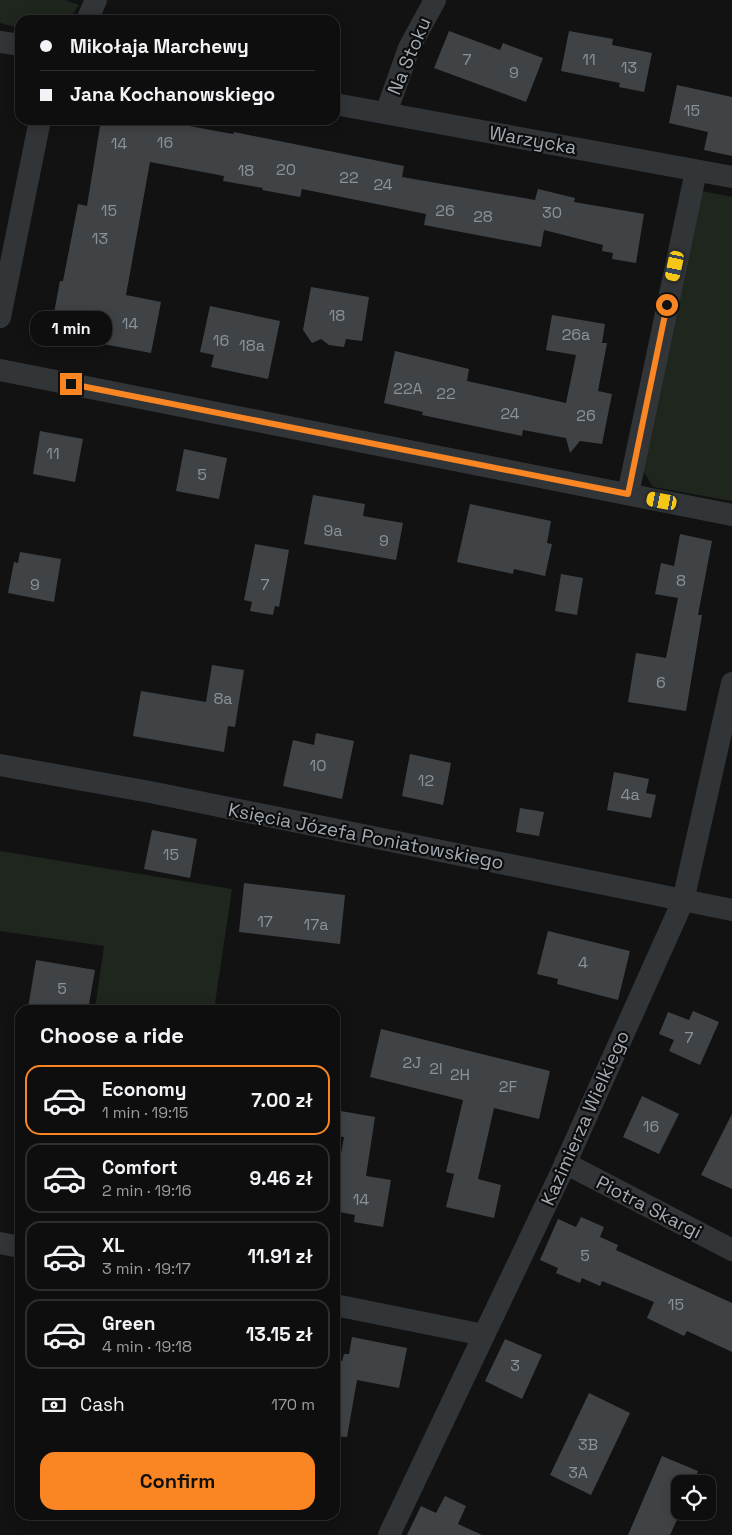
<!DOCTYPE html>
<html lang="en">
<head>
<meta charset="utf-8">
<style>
	body { margin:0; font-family:"Space Grotesk",sans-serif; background:#171717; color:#f1f3f6; height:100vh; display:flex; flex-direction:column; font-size:19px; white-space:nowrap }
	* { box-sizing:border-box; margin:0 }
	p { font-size:16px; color:#9b9c9e }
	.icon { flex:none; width:28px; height:28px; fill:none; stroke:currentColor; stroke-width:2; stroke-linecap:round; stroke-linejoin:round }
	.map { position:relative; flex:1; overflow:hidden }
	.panel { position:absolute; left:15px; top:1005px; width:325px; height:515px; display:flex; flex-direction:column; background:#0e0e0e; border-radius:15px; box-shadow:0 2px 12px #0003,0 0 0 1px #2e2e2e }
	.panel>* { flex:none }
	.hud { position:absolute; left:15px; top:15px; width:325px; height:110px; border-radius:15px; box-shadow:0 2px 12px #0003,0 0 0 1px #2e2e2e; display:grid; align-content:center; height:110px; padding:0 25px; background:#0e0e0e }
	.buttons { position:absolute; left:671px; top:1475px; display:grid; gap:10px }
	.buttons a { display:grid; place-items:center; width:45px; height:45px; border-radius:10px; background:#0e0e0e; box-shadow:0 2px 12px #0003,0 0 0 1px #2e2e2e; font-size:25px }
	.end { position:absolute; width:22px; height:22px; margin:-11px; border:6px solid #fa8523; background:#111; box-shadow:0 0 0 2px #111 }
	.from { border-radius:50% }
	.bubble { position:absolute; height:35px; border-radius:15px; background:#0e0e0e; box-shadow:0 2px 12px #0003,0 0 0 1px #2e2e2e; font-size:16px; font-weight:800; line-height:35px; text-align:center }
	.car { position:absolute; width:15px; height:30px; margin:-15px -8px; border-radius:6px; box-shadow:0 0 4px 1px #0007; background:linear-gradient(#f5c518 24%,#345 0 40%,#f5c518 0 76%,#345 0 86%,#f5c518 0) }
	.hud b { display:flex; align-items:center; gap:18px; height:48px; font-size:19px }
	.hud b+b { border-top:1px solid #2e2e2e }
	.hud i { width:12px; height:12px; background:#f1f3f6 }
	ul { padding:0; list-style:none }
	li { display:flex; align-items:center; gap:15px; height:70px; margin:0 10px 8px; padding:0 15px; border:2px solid #2e2e2e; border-radius:15px }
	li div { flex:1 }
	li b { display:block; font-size:19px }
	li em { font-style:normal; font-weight:800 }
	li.active { border-color:#fa8523 }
	li>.icon { width:45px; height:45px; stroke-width:1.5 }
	h2 { padding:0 25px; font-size:22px; line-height:60px }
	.pay { display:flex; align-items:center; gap:12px; height:55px; padding:0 25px; font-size:19px }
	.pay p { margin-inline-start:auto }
	.primary-button { display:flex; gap:10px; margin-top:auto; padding:10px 25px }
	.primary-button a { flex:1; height:58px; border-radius:15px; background:#fa8523; color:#111; font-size:20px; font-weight:800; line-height:58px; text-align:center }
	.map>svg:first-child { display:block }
	.green { fill:#1e261e }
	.building { fill:#404346 }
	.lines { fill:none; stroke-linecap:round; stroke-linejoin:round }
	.street { stroke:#323538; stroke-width:22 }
	.route { stroke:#fa8523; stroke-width:6 }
	.labels { text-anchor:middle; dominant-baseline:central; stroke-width:4.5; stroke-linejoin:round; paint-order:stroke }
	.number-label { font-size:16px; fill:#8a9299 }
	.street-label { font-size:19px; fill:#a2acb5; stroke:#0d0d0e }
</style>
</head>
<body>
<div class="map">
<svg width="732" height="1535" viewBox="0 0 732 1535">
	<rect width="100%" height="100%" fill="#121213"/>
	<g class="green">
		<polygon points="0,0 65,0 79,5 69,20 20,20 20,28 0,23"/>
		<polygon points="702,191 732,197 732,501 653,487 643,471"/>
		<polygon points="0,851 232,889 214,1010 95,1010 104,946 0,931"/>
	</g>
	<g class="building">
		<polygon points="449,31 500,50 503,43 543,58 526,102 434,68"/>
		<polygon points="569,31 613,39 612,45 652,53 644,92 619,87 620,83 561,71"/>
		<polygon points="677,85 732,97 732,156 704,150 708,132 669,123"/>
		<polygon points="101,120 156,120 233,134 234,132 404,166 402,177 535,200 538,189 575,198 574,202 644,214 636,263 612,259 613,253 602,251 603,245 544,230 541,247 424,225 426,214 302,189 300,197 262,190 263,188 223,181 224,176 150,162 126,295 161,302 151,353 50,334 60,281 63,281 78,204 87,206"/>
		<polygon points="311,287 369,297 362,341 346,339 344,347 329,345 321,339 312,343 303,330"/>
		<polygon points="210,306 280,321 268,379 211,367 214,355 200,352"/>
		<polygon points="552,315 605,324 602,343 607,343 598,391 612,394 602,444 580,441 570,453 566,438 523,430 522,436 422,415 423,412 384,403 395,351 469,369 467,381 566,403 576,355 546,350"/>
		<polygon points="40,431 83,439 75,482 33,474"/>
		<polygon points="184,449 227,458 219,499 176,491"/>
		<polygon points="313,495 365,504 363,516 403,523 396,560 304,544"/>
		<polygon points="470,504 551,521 547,543 552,544 545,576 514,569 513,574 457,562"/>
		<polygon points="680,534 712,541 698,615 702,615 686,711 628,702 636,653 666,658 678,598 655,594 661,563 674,566"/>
		<polygon points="255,544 289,550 279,607 275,606 273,615 250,611 252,602 244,600"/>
		<polygon points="20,552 61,559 54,602 8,593 14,562 18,563"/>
		<polygon points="561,574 583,578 577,615 555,611"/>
		<polygon points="212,665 244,670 235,727 228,726 224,752 133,736 141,691 206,702"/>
		<polygon points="316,733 354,741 342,799 283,786 293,740 314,745"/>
		<polygon points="410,754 451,763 443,805 402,796"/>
		<polygon points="614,772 649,779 646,793 656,795 651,818 607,810"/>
		<polygon points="520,808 544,812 539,836 516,832"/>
		<polygon points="152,830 197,839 190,878 144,869"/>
		<polygon points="244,883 345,895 340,944 239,932"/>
		<polygon points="548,931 630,951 618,1000 557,984 558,979 537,974"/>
		<polygon points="36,960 95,970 88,1010 43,1010 28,1008"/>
		<polygon points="693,1011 719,1022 700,1065 669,1051 674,1040 659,1034 668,1012 689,1020"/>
		<polygon points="381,1029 550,1071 539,1119 494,1108 478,1179 501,1185 494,1218 446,1207 454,1174 446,1172 463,1100 370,1077"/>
		<polygon points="642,1096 679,1114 659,1154 623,1137"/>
		<polygon points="335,1110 375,1117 366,1176 391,1180 383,1227 354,1222 355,1215 335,1211 335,1186 344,1137 335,1136"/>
		<polygon points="732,1114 732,1189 701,1175"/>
		<polygon points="581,1217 604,1227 600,1237 618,1245 616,1250 732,1303 732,1352 687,1331 684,1336 647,1318 654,1302 602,1281 600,1286 582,1278 580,1283 556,1273 558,1268 540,1260 558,1219 576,1227"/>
		<polygon points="352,1337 407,1348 399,1388 357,1380 347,1437 335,1436 335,1360 342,1361 344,1354 349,1354"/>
		<polygon points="505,1339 542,1355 522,1399 485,1381"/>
		<polygon points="589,1393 630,1413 591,1495 550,1475"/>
		<polygon points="662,1456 698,1471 693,1484 680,1484 681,1511 670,1535 628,1535"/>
		<polygon points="445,1496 466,1506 458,1524 482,1535 407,1535 421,1506 436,1513"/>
	</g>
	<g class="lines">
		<g class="street">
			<polyline points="87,20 96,0"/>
			<polyline points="0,42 20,45"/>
			<polyline points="335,104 732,177"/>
			<polyline points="386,113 409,48 435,0"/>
			<polyline points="0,317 40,120"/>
			<polyline points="0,370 732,515"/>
			<polyline points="628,494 696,171"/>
			<polyline points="0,765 150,792 732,910"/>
			<polyline points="565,1163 732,1250"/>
			<polyline points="0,1243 20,1247"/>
			<polyline points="335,1305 484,1335"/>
			<polyline points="389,1535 561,1173 683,901 732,683"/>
		</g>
	</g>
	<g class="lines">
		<polyline class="route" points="71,384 628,494 667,305"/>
	</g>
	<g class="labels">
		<g class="number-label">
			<text x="467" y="59">7</text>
			<text x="589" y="59">11</text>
			<text x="629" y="67">13</text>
			<text x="514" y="72">9</text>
			<text x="692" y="110">15</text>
			<text x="165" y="142">16</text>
			<text x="119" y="143">14</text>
			<text x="286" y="169">20</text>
			<text x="246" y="170">18</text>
			<text x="349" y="177">22</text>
			<text x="383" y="184">24</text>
			<text x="109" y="210">15</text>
			<text x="445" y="210">26</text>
			<text x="552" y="212">30</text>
			<text x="483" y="216">28</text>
			<text x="100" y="238">13</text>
			<text x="337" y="315">18</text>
			<text x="130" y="323">14</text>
			<text x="576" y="334">26a</text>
			<text x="221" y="340">16</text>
			<text x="252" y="345">18a</text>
			<text x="408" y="388">22A</text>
			<text x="446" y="393">22</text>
			<text x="510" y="413">24</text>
			<text x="586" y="415">26</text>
			<text x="53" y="453">11</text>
			<text x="202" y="474">5</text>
			<text x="333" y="530">9a</text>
			<text x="384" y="540">9</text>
			<text x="681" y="580">8</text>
			<text x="35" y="584">9</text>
			<text x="265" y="584">7</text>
			<text x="661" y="682">6</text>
			<text x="223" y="698">8a</text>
			<text x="318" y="765">10</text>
			<text x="426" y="780">12</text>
			<text x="630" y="794">4a</text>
			<text x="171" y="854">15</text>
			<text x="265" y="921">17</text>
			<text x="316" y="924">17a</text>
			<text x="583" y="962">4</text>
			<text x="62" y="988">5</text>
			<text x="689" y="1037">7</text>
			<text x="412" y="1062">2J</text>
			<text x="436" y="1068">2I</text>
			<text x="460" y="1074">2H</text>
			<text x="508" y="1086">2F</text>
			<text x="651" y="1126">16</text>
			<text x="361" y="1199">14</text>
			<text x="585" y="1255">5</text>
			<text x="676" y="1304">15</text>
			<text x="515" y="1365">3</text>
			<text x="588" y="1444">3B</text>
			<text x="578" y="1472">3A</text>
		</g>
		<g class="street-label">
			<text transform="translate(409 56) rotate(-67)">Na Stoku</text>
			<text transform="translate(533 140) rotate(10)">Warzycka</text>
			<text transform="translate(366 836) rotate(11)">Księcia Józefa Poniatowskiego</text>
			<text transform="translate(585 1118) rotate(-66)">Kazimierza Wielkiego</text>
			<text transform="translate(649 1207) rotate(27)">Piotra Skargi</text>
		</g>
	</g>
</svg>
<div class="buttons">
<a><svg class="icon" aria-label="locate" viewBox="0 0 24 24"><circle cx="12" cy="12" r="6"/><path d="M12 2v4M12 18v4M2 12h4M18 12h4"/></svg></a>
</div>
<i class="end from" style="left:667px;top:305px"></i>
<i class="end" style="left:71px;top:384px"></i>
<div class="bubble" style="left:30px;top:311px;width:82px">1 min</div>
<i class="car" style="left:675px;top:266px;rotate:192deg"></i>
<i class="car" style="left:662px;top:501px;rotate:281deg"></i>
<div class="hud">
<b><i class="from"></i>Mikołaja Marchewy</b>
<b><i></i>Jana Kochanowskiego</b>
</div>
<section class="panel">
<h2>Choose a ride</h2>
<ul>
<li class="active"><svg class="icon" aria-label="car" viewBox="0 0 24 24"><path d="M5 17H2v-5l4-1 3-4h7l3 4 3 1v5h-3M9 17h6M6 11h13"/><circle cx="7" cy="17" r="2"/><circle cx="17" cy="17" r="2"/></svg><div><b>Economy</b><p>1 min · 19:15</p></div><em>7.00 zł</em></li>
<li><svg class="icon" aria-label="car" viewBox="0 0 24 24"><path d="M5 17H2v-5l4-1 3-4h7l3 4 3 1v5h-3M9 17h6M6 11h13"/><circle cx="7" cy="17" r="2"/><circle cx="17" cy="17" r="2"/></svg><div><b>Comfort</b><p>2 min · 19:16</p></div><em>9.46 zł</em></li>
<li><svg class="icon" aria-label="car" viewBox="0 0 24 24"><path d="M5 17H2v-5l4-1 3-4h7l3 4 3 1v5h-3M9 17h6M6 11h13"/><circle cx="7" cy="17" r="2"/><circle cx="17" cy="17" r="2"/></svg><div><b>XL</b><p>3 min · 19:17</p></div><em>11.91 zł</em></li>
<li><svg class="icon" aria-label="car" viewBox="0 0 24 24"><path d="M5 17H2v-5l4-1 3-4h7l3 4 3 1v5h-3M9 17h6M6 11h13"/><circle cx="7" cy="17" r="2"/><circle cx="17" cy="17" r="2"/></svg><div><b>Green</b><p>4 min · 19:18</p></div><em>13.15 zł</em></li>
</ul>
<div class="pay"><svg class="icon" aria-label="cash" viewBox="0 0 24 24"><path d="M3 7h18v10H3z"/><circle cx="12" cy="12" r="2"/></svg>Cash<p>170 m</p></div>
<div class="primary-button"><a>Confirm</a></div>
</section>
</div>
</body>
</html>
